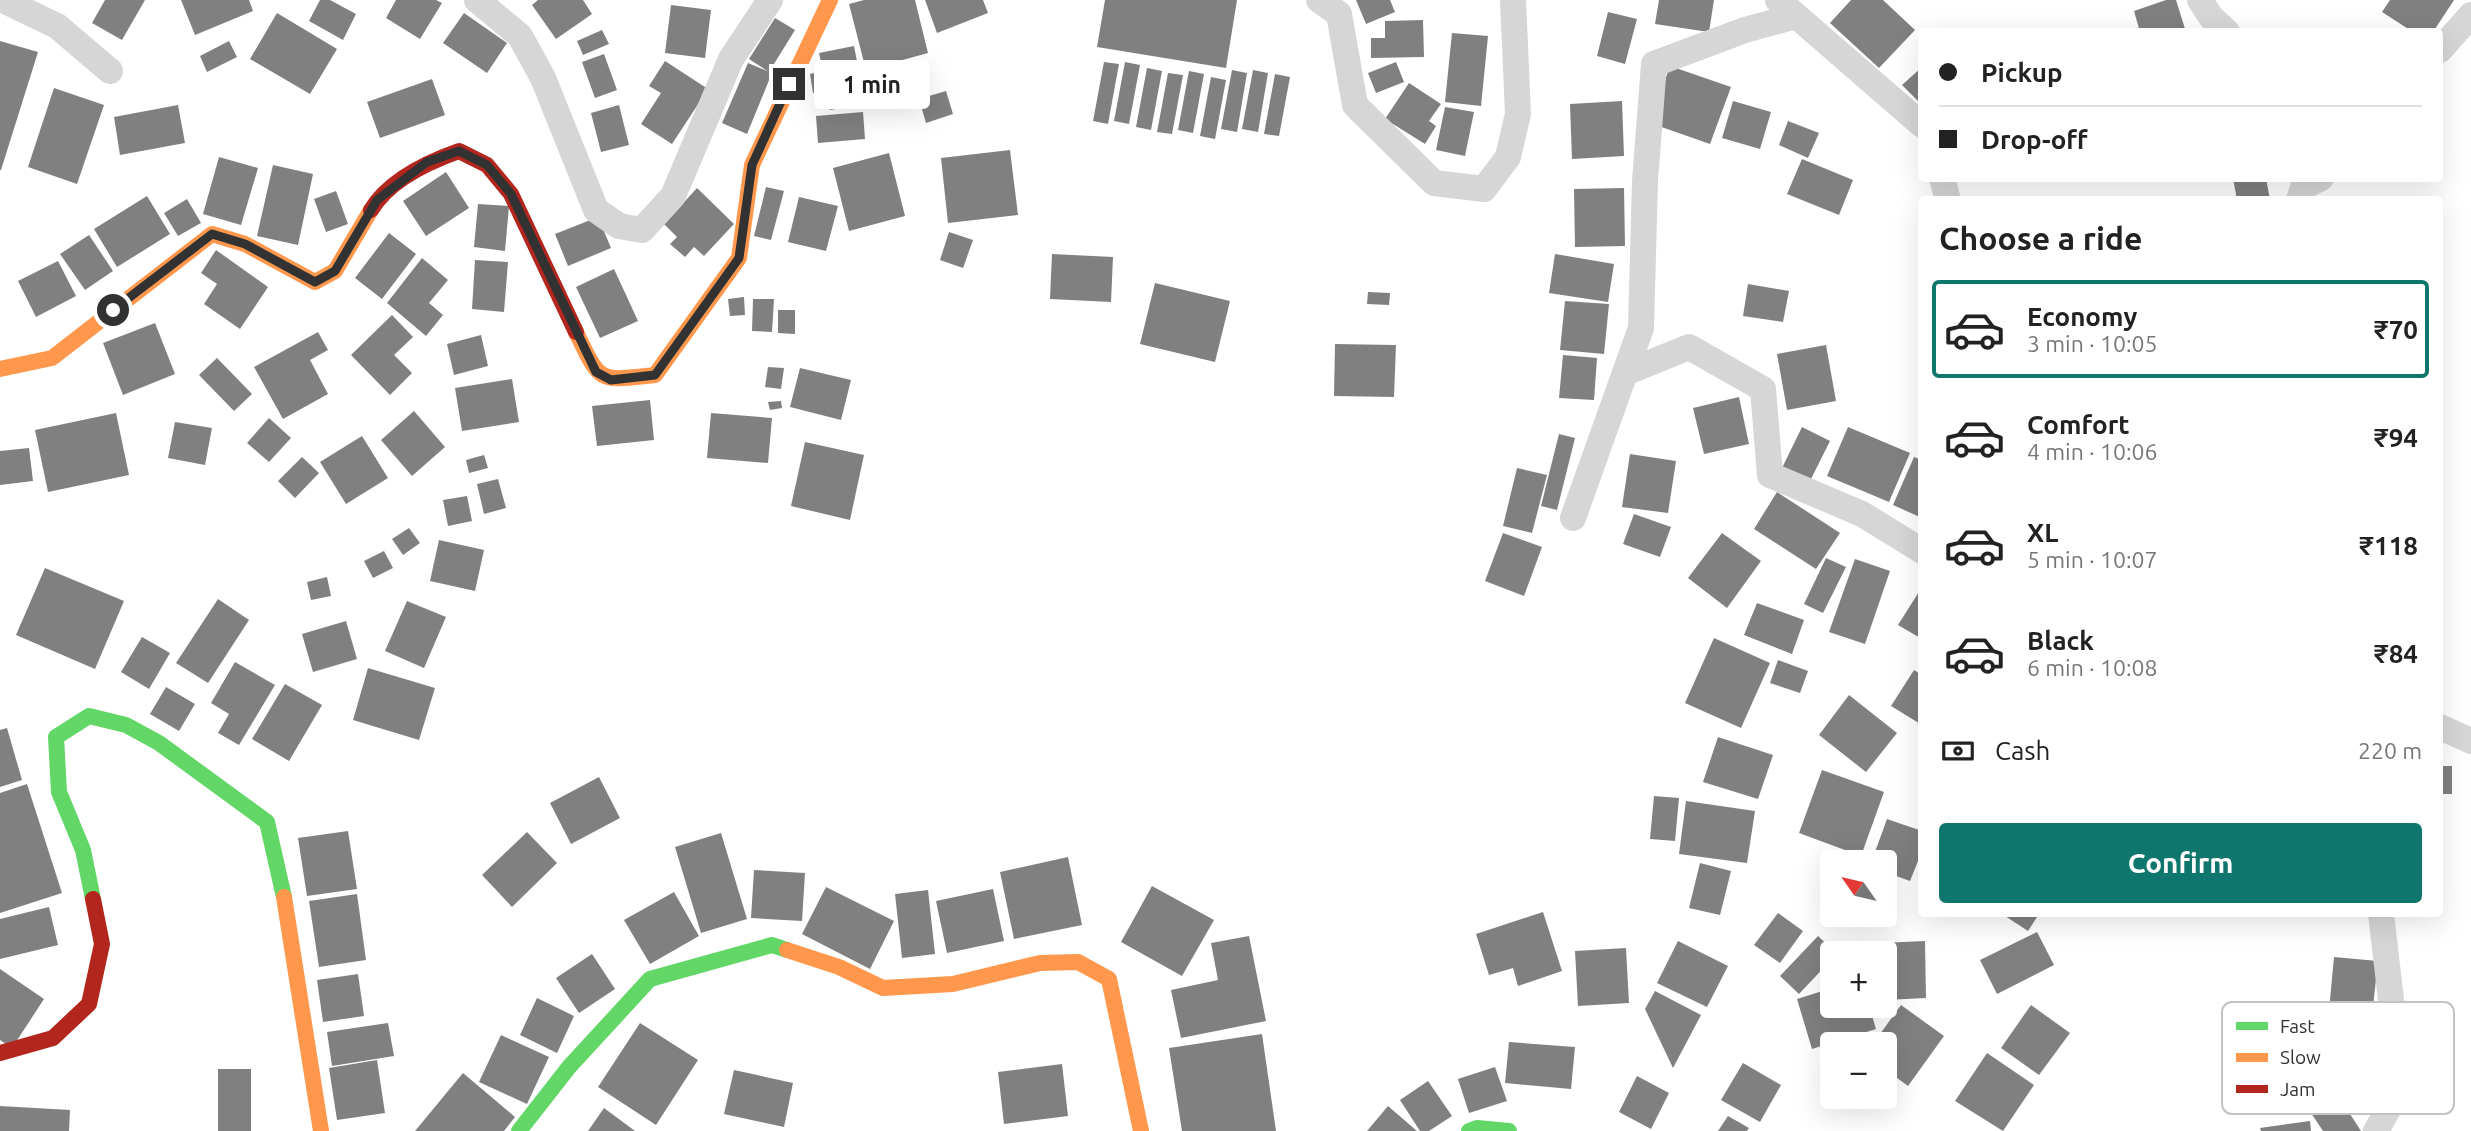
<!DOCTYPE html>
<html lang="en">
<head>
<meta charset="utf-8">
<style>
	body { margin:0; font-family:Ubuntu,sans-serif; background:#f2f2f2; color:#222; height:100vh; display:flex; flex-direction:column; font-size:26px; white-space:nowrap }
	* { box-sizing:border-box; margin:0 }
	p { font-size:23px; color:#767676 }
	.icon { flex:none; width:38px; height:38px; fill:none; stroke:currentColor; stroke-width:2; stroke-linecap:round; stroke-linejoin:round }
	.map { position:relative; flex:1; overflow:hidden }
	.sheet { position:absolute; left:1918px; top:196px; width:525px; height:721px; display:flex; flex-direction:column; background:#fff; border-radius:7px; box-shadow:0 7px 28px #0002 }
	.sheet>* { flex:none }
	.guide { position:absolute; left:1918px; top:28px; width:525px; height:154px; border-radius:7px; box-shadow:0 7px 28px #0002; display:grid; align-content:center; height:154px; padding:0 21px; background:#fff }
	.needle { width:46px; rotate:304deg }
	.tools { position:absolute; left:1820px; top:850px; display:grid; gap:14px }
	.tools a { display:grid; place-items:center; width:77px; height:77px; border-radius:7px; background:#fff; box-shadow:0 7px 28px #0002; font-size:35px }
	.end { position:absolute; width:32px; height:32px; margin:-16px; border:9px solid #323232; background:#fff; box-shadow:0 0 0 4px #fff }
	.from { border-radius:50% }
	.bubble { position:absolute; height:49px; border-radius:7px; background:#fff; box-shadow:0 7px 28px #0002; font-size:23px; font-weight:700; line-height:49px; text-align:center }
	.guide b { display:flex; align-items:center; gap:24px; height:66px; font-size:26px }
	.guide b+b { border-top:2px solid #e0e0e0 }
	.guide i { width:18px; height:18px; background:#222 }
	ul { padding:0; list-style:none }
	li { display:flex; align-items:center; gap:21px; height:98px; margin:0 14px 10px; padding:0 7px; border:4px solid transparent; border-radius:7px }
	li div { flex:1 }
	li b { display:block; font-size:26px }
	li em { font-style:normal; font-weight:700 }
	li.current { border-color:#0f766e }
	li>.icon { width:63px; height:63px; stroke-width:1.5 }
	h2 { padding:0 21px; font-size:32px; line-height:84px }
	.pay { display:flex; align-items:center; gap:18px; height:77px; padding:0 21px; font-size:26px }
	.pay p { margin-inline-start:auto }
	.primary-button { display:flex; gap:14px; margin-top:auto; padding:14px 21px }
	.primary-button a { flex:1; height:80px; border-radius:7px; background:#0f766e; color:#fff; font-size:28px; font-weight:700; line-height:80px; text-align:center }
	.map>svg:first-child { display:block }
	.building { fill:#808080 }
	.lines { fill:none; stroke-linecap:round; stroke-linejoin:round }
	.street { stroke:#d6d6d6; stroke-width:26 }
	.fast { stroke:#63d668; stroke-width:16 }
	.slow { stroke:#ff974d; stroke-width:16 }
	.jam { stroke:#b3261e; stroke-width:16 }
	.route { stroke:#323232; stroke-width:9 }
	.key { fill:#fff; stroke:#c2c2c2; stroke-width:2 }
	.key-label { font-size:19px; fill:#323232 }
</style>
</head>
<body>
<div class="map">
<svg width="2471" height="1131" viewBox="0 0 2471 1131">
	<rect width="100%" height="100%" fill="#fff"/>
	<g class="building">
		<polygon points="105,0 145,0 122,40 92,23"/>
		<polygon points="181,0 249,0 253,11 195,35"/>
		<polygon points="320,0 330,0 356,14 343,40 309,21"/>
		<polygon points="396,0 436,0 442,3 420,39 386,18"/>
		<polygon points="538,0 583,0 592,14 556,39 532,5"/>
		<polygon points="864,0 915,0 928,53 866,70 849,4"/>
		<polygon points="925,0 983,0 988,13 937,33"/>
		<polygon points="1105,0 1237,0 1226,68 1097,47"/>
		<polygon points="1356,0 1390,0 1395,12 1366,24"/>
		<polygon points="1659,0 1714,0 1709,32 1655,24"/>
		<polygon points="1851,0 1883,0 1915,30 1879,68 1830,23"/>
		<polygon points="2166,0 2176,0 2186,32 2140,32 2134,11"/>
		<polygon points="2390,0 2454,0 2433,32 2413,32 2382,12"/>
		<polygon points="671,5 711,10 705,58 665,53"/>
		<polygon points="1608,12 1637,19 1625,64 1597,56"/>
		<polygon points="277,13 337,49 310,94 250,59"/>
		<polygon points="464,13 507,43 487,73 443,43"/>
		<polygon points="775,18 795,30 769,72 749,59"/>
		<polygon points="1423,20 1424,57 1371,58 1371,38 1385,38 1385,21"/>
		<polygon points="602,30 609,44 583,55 577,41"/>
		<polygon points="1452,33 1488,36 1481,106 1445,102"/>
		<polygon points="0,41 38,52 1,170 0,170"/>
		<polygon points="229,41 237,57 207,72 200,56"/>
		<polygon points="854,46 865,103 830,110 826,90 813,93 810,74 823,71 819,53"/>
		<polygon points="604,54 617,90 595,98 582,62"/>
		<polygon points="665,61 708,89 672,144 641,124 661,93 649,86"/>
		<polygon points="1104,62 1119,64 1108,124 1093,121"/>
		<polygon points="1125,62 1140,65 1129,124 1114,121"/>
		<polygon points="1396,62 1404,82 1376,93 1368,73"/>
		<polygon points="748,63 772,73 747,134 722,123"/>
		<polygon points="1670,66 1731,87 1710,144 1650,123"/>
		<polygon points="1922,67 1922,105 1902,85"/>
		<polygon points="1147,68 1162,71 1151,130 1136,127"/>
		<polygon points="1232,70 1247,73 1237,132 1221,129"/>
		<polygon points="1253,70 1268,73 1258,132 1242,129"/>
		<polygon points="1189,71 1204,74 1193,133 1178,130"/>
		<polygon points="1168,73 1183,75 1172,134 1157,132"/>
		<polygon points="1275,74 1290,77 1279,136 1264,134"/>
		<polygon points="1211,77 1226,80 1215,139 1200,136"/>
		<polygon points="432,79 445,115 380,138 367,102"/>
		<polygon points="1409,83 1441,104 1429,121 1436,126 1425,144 1385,119"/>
		<polygon points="54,88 104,105 77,184 28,167"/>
		<polygon points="946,91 953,114 926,123 919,99"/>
		<polygon points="1622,101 1624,156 1572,159 1570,104"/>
		<polygon points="1733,101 1771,112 1760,149 1722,138"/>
		<polygon points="178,105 185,143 120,155 114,117"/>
		<polygon points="619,105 629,145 601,152 591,113"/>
		<polygon points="1445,107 1474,112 1465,156 1436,150"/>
		<polygon points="863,112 865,139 818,143 816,116"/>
		<polygon points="1788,121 1819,133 1808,158 1779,145"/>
		<polygon points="1010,150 1018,215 948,223 941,158"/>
		<polygon points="889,153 905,216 849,231 833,168"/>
		<polygon points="219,157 258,168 241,225 203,214"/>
		<polygon points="1802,159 1853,180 1839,215 1787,194"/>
		<polygon points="273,165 313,174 298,245 257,236"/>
		<polygon points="446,172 469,208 426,236 403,201"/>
		<polygon points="2233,178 2266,178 2270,200 2237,200"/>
		<polygon points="766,187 784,191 771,240 754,236"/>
		<polygon points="697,188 734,224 704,256 694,247 685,257 670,244 677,237 664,224"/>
		<polygon points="1624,188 1625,246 1575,247 1574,189"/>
		<polygon points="336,191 348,224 326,232 314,199"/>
		<polygon points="147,196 170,234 117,267 94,229"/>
		<polygon points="799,197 838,206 826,251 788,242"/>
		<polygon points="187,199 201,223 178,236 164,213"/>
		<polygon points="478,204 509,206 505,251 474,247"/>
		<polygon points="598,217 611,248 568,266 555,234"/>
		<polygon points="949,232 973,240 963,268 940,260"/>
		<polygon points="389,233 416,254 382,299 355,278"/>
		<polygon points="89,235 113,271 85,290 60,254"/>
		<polygon points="216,250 268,287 240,329 204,304 217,284 201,273"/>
		<polygon points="1052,254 1113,257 1111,302 1050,299"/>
		<polygon points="1555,254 1614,264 1608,302 1549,293"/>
		<polygon points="422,258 448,280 429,303 443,315 426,336 387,303"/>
		<polygon points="475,260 508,262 504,312 472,309"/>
		<polygon points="58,261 76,296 36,317 18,281"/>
		<polygon points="614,269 638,321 600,338 576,287"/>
		<polygon points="1155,283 1230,301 1215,362 1140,344"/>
		<polygon points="1748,284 1789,291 1783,322 1743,316"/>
		<polygon points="1368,292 1390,293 1389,305 1367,304"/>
		<polygon points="744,297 745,315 730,316 728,299"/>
		<polygon points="753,299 774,299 772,332 752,331"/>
		<polygon points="1565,301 1609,304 1604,354 1560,350"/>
		<polygon points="778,310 795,310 795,334 778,333"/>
		<polygon points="392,315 413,337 394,355 412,373 390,395 351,355"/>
		<polygon points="155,323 175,374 123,395 103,343"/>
		<polygon points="318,332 328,350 310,360 328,394 283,419 254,367"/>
		<polygon points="481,335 488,366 454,375 447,344"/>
		<polygon points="1335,344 1396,345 1394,397 1334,396"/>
		<polygon points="1826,345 1836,401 1787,410 1777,354"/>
		<polygon points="1563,355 1597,358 1594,400 1559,398"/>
		<polygon points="217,358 252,394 234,411 199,375"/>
		<polygon points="768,367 784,368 781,389 765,387"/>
		<polygon points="800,368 851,380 841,420 790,407"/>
		<polygon points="512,379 519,422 462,431 455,388"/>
		<polygon points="1739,397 1749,444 1704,454 1693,408"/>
		<polygon points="650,400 654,440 597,446 592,406"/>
		<polygon points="781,401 782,408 770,410 768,402"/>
		<polygon points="414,411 445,447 412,476 381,440"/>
		<polygon points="116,413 129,475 48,492 35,430"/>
		<polygon points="711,413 772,418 768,463 707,458"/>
		<polygon points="269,418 291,438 269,462 247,443"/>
		<polygon points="175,422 212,428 205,465 168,458"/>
		<polygon points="1802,427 1830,441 1810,481 1782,468"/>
		<polygon points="1848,427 1910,453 1889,502 1827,476"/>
		<polygon points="1559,434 1575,438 1557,510 1541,506"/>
		<polygon points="362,436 388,478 346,504 320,462"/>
		<polygon points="805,442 864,455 850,520 791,506"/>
		<polygon points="29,448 33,481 0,485 0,451"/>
		<polygon points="1630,454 1676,461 1668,513 1622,507"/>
		<polygon points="484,455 488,468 469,473 466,460"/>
		<polygon points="302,457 319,473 295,498 278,481"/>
		<polygon points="1914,457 1922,460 1922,518 1893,505"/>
		<polygon points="1517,468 1547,475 1532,533 1503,526"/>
		<polygon points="498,479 506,508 484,514 477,484"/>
		<polygon points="1777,492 1840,533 1816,569 1754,529"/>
		<polygon points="467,496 472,521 448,526 443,500"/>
		<polygon points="1634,514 1671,527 1660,557 1623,544"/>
		<polygon points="409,528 420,543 403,555 392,539"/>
		<polygon points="1503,533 1542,547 1524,596 1485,581"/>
		<polygon points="1722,533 1761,561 1727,608 1688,578"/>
		<polygon points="439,540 484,550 475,591 430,581"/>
		<polygon points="384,551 393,568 373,578 364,561"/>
		<polygon points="1826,558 1846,567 1823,613 1804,604"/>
		<polygon points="1855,559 1890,571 1865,644 1829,632"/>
		<polygon points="45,568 124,601 95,669 16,635"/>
		<polygon points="327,577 331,596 311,600 307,582"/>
		<polygon points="1922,587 1922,639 1898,625"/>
		<polygon points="218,599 249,620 208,683 176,663"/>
		<polygon points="407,601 446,617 424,668 385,651"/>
		<polygon points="1757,603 1804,620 1792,654 1744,635"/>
		<polygon points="346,621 357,659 313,672 302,634"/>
		<polygon points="142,637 170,653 149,689 121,672"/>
		<polygon points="1714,638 1770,663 1741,728 1685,703"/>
		<polygon points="1778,660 1808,671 1800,693 1770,683"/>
		<polygon points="235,662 275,685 239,745 218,733 229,714 211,703"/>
		<polygon points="368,668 435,688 419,740 353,720"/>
		<polygon points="1914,670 1922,675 1922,725 1891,706"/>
		<polygon points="285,684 322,705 289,761 252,739"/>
		<polygon points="166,687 195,704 179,731 150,714"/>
		<polygon points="1849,695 1897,733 1866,772 1819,735"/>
		<polygon points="7,728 22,780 0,787 0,730"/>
		<polygon points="1718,737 1773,755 1758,799 1703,782"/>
		<rect x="2440" y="766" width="12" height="28"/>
		<polygon points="1822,770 1884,792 1861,856 1799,833"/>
		<polygon points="599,777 620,818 571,844 550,803"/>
		<polygon points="27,784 62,893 0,913 0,793"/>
		<polygon points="1654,796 1679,798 1675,841 1650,839"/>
		<polygon points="1686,801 1755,811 1747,863 1679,854"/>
		<polygon points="1887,819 1922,831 1922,851 1910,881 1885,872 1885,863 1871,863"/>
		<polygon points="348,831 357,889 307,896 298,838"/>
		<polygon points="527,832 557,863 512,907 482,875"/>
		<polygon points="721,833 747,919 701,933 675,847"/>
		<polygon points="1068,857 1082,925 1014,939 1000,872"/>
		<polygon points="1700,863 1731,871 1720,915 1689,908"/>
		<polygon points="754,870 805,873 802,921 751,918"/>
		<polygon points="1152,886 1214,920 1182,976 1121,942"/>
		<polygon points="826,887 894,921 870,969 802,934"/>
		<polygon points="993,889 1004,941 947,953 936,901"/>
		<polygon points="928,890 935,954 902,958 895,894"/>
		<polygon points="674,892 699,936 650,964 624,920"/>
		<polygon points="357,894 366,960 319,967 309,901"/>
		<polygon points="49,907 58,945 0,959 0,919"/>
		<polygon points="1543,912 1562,971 1518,986 1513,968 1489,975 1476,934"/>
		<polygon points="1778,913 1803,931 1780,963 1754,945"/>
		<polygon points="2002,914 2039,914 2028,931"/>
		<polygon points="2037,932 2054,965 1997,994 1980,960"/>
		<polygon points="1249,936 1266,1021 1181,1038 1171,990 1218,980 1211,943"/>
		<polygon points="1818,936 1837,954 1832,954 1832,959 1799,994 1780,976"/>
		<polygon points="1678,941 1728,966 1707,1007 1657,983"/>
		<polygon points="1925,941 1926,998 1885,1000 1885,954 1882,954 1882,943"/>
		<polygon points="1626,948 1629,1003 1578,1006 1575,951"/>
		<polygon points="592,954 615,989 579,1013 556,978"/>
		<polygon points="2334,957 2378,961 2371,1025 2328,1021"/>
		<polygon points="0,969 44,999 12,1048 0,1040"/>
		<polygon points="358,974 364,1016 323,1022 317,980"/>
		<polygon points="1832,988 1832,1006 1869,1006 1876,1029 1812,1049 1797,999"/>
		<polygon points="1655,991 1701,1015 1673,1068 1645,1009"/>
		<polygon points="537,998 574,1016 557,1053 520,1035"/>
		<polygon points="1901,1005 1944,1036 1908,1086 1885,1069 1885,1045 1872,1045"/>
		<polygon points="2031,1005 2070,1033 2039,1075 2001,1048"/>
		<polygon points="388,1023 394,1056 332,1066 327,1032"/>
		<polygon points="640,1023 698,1060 656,1125 598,1087"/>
		<polygon points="1262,1034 1276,1131 1182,1131 1169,1048"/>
		<polygon points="501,1035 549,1057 527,1104 479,1082"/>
		<polygon points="1509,1042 1575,1047 1571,1089 1505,1083"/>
		<polygon points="1987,1053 2034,1085 2003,1131 1955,1101"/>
		<polygon points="377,1060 385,1113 337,1120 329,1068"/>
		<polygon points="1743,1063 1781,1085 1760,1122 1721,1100"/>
		<polygon points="1062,1064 1068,1116 1004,1124 998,1072"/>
		<polygon points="1495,1067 1507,1101 1469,1113 1458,1079"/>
		<rect x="218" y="1069" width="33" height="62"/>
		<polygon points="734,1070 793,1083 784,1127 724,1114"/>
		<polygon points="463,1073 515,1117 504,1131 415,1131"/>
		<polygon points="1637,1076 1669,1093 1651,1129 1619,1112"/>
		<polygon points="1428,1081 1452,1116 1429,1131 1420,1131 1400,1100"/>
		<polygon points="2332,1086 2361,1131 2323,1131 2305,1104"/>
		<polygon points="0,1106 70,1110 69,1131 0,1131"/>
		<polygon points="1388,1106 1417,1131 1367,1131"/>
		<polygon points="604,1108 635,1131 588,1131"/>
		<polygon points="1728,1116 1749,1128 1747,1131 1718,1131"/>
		<polygon points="2310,1121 2311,1131 2261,1131 2260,1128"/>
	</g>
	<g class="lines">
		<g class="street">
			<polyline points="3,0 57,26 110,71"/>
			<polyline points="477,0 520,36 543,78 596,210 619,226 642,230 673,196 731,59 770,0"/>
			<polyline points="1319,0 1339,14 1355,105 1434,183 1484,189 1508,157 1518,114 1513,0"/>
			<polyline points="1778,0 1922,125"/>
			<polyline points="2200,0 2211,17 2227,32"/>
			<polyline points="2440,50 2471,15"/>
			<polyline points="1942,178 1948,200"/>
			<polyline points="2299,200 2303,187 2321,178"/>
			<polyline points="1625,373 1689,347 1763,389 1770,475 1862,514 1922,551"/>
			<polyline points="1573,518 1641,328 1645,181 1654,64 1745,30 1796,16"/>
			<polyline points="2440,727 2471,741"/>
			<polyline points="2376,1131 2391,1104 2392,1008 2381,914"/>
		</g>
		<g class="fast">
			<polyline points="93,899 83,850 59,792 56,737 89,716 126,725 159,743 267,822 284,897"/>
			<polyline points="519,1131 569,1067 650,979 772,945 787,950"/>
			<polyline points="1469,1131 1477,1128 1509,1131"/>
		</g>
		<g class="slow">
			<path d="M 576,332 C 601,384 598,381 655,375 L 739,258 L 752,165 L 830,0"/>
			<polyline points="0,369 52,358 212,234 245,244 315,282 335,271 371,210"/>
			<polyline points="284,897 321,1131"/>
			<polyline points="787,950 839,967 883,988 953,984 1040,963 1078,962 1109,979 1141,1131"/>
		</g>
		<g class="jam">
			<path d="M 371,210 C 389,180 428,162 459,151 L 487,165 L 511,194 L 576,332"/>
			<polyline points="0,1053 53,1038 89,1004 102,944 93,899"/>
		</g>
	</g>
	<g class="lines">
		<polyline class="route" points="113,310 212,234 245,244 315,282 335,271 377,200 427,162 459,151 487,165 511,194 596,372 611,380 655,375 739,258 752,165 789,84"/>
	</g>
	<rect x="2222" y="1002" width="232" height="112" rx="10" class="key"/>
	<rect x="2236" y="1022" width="32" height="8" fill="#63d668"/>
	<rect x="2236" y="1053" width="32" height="9" fill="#ff974d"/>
	<rect x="2236" y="1085" width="32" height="8" fill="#b3261e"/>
	<g class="key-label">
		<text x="2280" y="1033">Fast</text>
		<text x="2280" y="1064">Slow</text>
		<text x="2280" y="1096">Jam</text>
	</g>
</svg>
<div class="tools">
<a><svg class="needle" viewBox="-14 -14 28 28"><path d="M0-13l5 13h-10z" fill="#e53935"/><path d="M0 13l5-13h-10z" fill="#767676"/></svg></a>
<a>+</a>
<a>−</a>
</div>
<i class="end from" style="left:113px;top:310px"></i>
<i class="end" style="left:789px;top:84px"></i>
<div class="bubble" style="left:814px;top:60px;width:116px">1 min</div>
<div class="guide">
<b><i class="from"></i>Pickup</b>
<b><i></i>Drop-off</b>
</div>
<section class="sheet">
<h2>Choose a ride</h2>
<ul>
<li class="current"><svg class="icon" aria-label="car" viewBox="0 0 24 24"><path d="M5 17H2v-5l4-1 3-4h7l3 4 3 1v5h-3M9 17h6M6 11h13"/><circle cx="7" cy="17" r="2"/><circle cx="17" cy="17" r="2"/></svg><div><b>Economy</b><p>3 min · 10:05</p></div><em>₹70</em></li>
<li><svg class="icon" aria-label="car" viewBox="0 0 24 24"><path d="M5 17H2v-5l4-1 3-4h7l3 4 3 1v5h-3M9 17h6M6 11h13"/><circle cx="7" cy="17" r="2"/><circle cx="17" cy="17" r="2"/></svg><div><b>Comfort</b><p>4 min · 10:06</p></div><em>₹94</em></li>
<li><svg class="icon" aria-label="car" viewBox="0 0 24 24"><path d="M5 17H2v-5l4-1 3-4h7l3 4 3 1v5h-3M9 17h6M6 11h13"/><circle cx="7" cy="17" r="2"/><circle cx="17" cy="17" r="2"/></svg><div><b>XL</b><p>5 min · 10:07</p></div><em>₹118</em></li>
<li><svg class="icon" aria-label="car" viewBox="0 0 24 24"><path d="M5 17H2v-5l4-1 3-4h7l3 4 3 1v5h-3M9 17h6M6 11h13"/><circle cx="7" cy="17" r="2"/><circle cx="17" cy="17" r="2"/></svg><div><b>Black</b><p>6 min · 10:08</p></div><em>₹84</em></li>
</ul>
<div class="pay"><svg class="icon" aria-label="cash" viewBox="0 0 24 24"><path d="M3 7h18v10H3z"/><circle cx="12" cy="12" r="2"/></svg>Cash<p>220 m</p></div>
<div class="primary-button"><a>Confirm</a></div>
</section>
</div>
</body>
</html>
